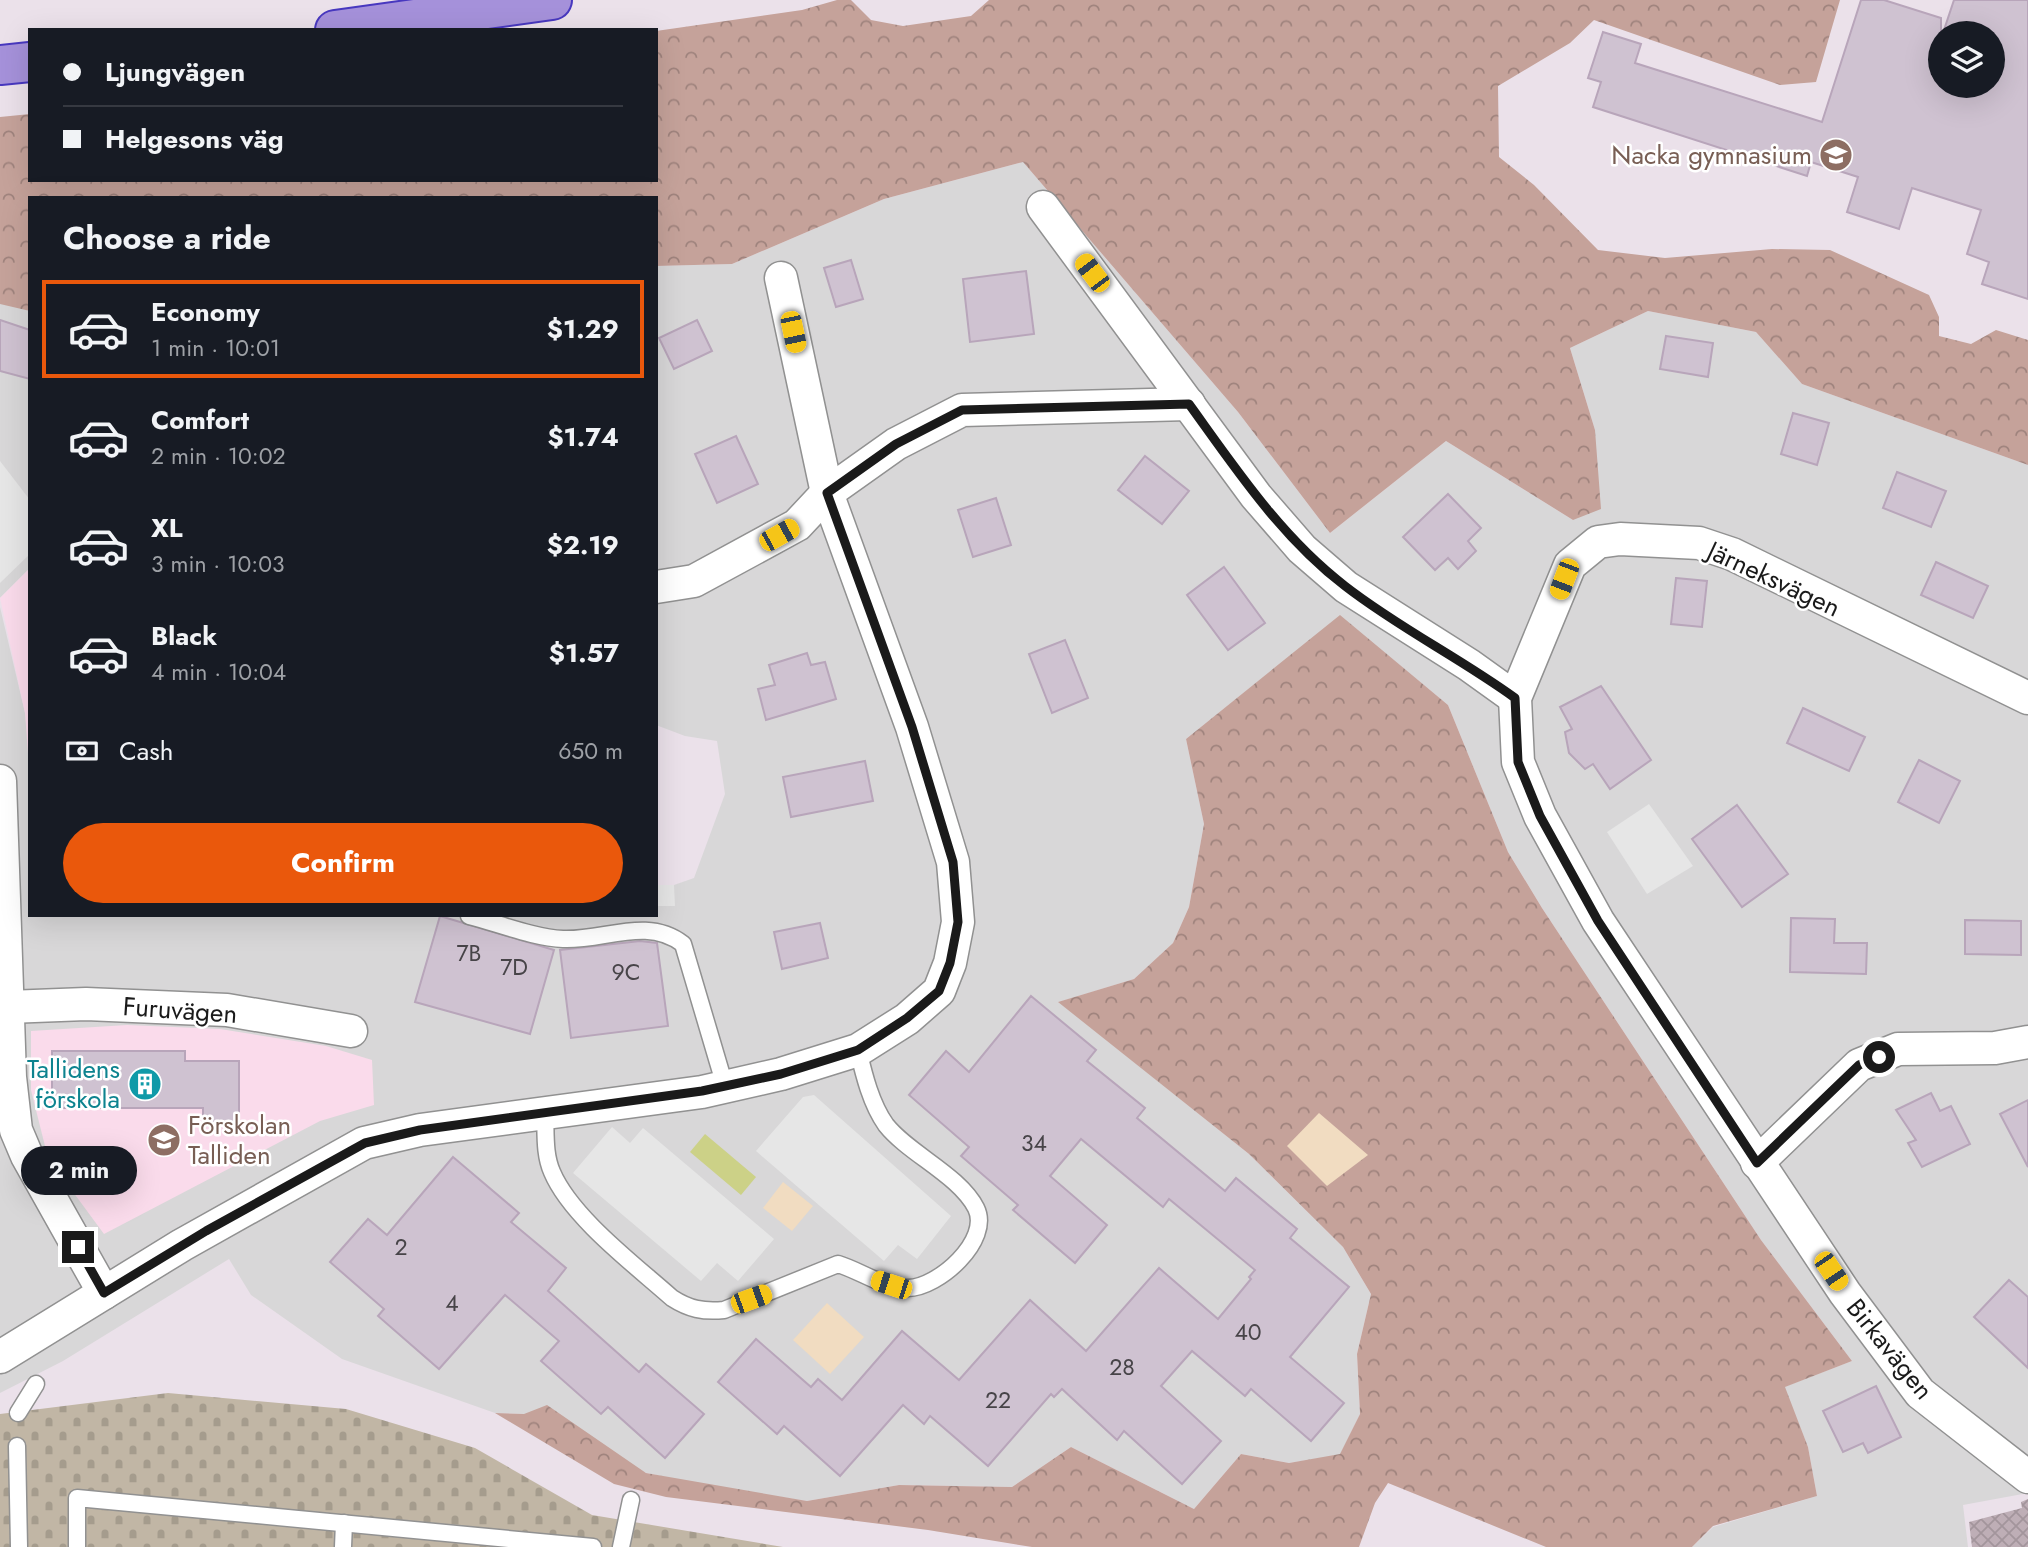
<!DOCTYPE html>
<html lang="en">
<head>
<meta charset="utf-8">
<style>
	body { margin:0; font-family:Jost,sans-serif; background:#242831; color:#f1f3f6; height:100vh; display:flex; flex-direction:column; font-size:26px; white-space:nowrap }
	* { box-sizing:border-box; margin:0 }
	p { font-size:23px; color:#9ea1a6 }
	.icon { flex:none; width:38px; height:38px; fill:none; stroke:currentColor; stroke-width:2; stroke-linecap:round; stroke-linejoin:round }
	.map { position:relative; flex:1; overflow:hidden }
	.sheet { position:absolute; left:28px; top:196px; width:630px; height:721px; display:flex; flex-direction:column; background:#171b24; border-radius:0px; box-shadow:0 7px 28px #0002 }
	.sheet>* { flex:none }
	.hud { position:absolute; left:28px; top:28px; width:630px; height:154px; border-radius:0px; box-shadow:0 7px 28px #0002; display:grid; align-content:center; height:154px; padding:0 35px; background:#171b24 }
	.buttons { position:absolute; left:1928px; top:21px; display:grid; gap:14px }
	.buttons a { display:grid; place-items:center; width:77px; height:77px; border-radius:50%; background:#171b24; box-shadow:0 7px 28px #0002; font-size:35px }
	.end { position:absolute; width:32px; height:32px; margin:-16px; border:9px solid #1a1a1a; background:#fff; box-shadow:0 0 0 4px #fff }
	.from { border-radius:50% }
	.bubble { position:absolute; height:49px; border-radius:24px; background:#171b24; box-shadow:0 7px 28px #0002; font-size:23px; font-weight:700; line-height:49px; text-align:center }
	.car { position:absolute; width:21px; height:42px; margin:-21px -10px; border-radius:9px; box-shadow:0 0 5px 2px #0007; background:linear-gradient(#f5c518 24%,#345 0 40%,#f5c518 0 76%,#345 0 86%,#f5c518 0) }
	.hud b { display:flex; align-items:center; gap:24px; height:66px; font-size:26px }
	.hud b+b { border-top:2px solid #363941 }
	.hud i { width:18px; height:18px; background:#f1f3f6 }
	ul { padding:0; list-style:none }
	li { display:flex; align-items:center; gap:21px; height:98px; margin:0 14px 10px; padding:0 21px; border:4px solid transparent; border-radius:0px }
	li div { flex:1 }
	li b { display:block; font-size:26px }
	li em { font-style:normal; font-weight:700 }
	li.active { border-color:#ea580c }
	li>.icon { width:63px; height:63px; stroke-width:1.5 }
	h2 { padding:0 35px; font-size:32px; line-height:84px }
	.pay { display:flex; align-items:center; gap:18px; height:77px; padding:0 35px; font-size:26px }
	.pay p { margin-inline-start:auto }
	.action { display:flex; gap:14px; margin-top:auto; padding:14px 35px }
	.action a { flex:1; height:80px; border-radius:42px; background:#ea580c; color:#fff; font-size:28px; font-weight:700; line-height:80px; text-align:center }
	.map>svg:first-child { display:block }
	.residential { fill:#d8d7d8 }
	.education { fill:#fadbeb }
	.construction { fill:url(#construction-cross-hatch) }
	.forest { fill:url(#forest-crowns) }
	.cemetery { fill:url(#cemetery-stones) }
	.park { fill:#f1dcc1 }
	.pitch { fill:#ccd187 }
	.parking { fill:#e6e6e6 }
	.building { fill:#cfc2d1; stroke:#b8a5ba; stroke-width:2 }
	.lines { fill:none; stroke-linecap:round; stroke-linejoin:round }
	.service-casing { stroke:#919191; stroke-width:19 }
	.minor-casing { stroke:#919191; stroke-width:35 }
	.motorway-casing { stroke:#4838bf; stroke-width:42 }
	.service { stroke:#fff; stroke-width:16 }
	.minor { stroke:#fff; stroke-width:32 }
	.motorway { stroke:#a591da; stroke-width:38 }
	.route { stroke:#1a1a1a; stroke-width:9 }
	.labels { text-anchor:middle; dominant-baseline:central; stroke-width:5; stroke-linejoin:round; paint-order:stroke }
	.number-label { font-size:23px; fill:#474448 }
	.education-label { font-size:26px; fill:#785e54; stroke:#fff; text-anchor:end }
	.street-label { font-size:26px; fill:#1a1a1a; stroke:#fff }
	.culture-label { font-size:26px; fill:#0d838f; stroke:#fff; text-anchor:end }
</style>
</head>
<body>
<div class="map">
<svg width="2028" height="1547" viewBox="0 0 2028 1547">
	<defs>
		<pattern id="construction-cross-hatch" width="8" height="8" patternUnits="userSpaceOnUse" patternTransform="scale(1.75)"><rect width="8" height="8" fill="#beaeb6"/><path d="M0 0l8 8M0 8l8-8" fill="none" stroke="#a3959c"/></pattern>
		<pattern id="forest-crowns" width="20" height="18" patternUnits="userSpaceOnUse" patternTransform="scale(1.75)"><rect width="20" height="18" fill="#c5a29a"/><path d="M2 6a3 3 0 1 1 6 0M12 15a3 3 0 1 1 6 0" fill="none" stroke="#9f837d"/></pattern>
		<pattern id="cemetery-stones" width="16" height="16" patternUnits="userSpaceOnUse" patternTransform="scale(1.75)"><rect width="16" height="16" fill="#c1b6a5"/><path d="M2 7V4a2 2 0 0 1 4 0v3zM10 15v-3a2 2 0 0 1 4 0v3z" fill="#a59c8d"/></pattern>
	</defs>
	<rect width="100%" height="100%" fill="#ebe1ea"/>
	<g class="residential">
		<polygon points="1023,162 1238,412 1330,533 1446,441 1573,520 1595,430 1570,348 1648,311 1756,332 1802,384 2028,465 2028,1493 1963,1505 1968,1547 1692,1547 1713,1527 1817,1496 1808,1447 1784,1387 1852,1361 1761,1240 1542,908 1508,852 1448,705 1340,616 1186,739 1204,824 1189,907 1173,943 1134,979 1059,1002 1249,1154 1343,1247 1371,1294 1357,1354 1360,1414 1340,1455 1289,1463 1241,1454 1194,1509 1071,1447 1012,1487 899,1485 807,1501 709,1486 642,1472 524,1414 495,1413 342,1359 251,1295 229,1259 63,1361 0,1393 0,607 25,713 29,745 30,915 656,915 656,885 674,885 694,878 725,794 717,741 685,736 656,725 656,266 732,264 884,199"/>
		<polygon points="3,303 30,311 30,568 0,598 0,304"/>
	</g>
	<g class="education">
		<polygon points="30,568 30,780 25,713 0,598"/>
		<polygon points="127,1025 220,1029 326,1046 372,1060 374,1105 320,1121 104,1234 48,1158 31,1090 31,1031"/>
	</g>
	<polygon class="construction" points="2028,1499 2028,1547 1972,1547 1969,1522 2022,1508 2021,1502"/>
	<g class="forest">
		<polygon points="837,0 851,0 871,20 903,26 971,16 989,0 1840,0 1816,82 1780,85 1594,20 1570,43 1498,86 1499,157 1534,185 1598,250 1665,258 1772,249 1830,250 1929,295 1939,317 1939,336 1971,344 1996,330 2028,340 2028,465 1802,384 1756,332 1648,311 1570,348 1595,430 1601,509 1573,520 1446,441 1330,533 1238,412 1023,162 884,199 732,264 656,266 656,198 30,198 30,311 0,304 0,117 30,114 30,180 656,180 656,31 802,10"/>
		<polygon points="1340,615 1448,705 1508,852 1542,908 1761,1240 1852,1361 1785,1387 1808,1447 1817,1496 1713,1526 1692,1547 1546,1547 1388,1483 1375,1503 1359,1547 1032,1547 928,1530 666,1497 614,1484 495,1413 524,1414 547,1405 646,1473 807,1501 899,1485 1012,1487 1071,1447 1194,1509 1241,1454 1289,1463 1340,1454 1360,1414 1357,1354 1371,1294 1343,1247 1249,1154 1058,1002 1134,979 1173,943 1189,907 1204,824 1186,739"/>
	</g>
	<polygon class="cemetery" points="168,1393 346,1409 475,1448 592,1515 783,1547 0,1547 0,1414"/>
	<g class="park">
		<polygon points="1319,1113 1368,1155 1327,1186 1287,1146"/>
		<polygon points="783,1182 813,1206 792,1231 763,1208"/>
		<polygon points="827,1303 864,1337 830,1374 793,1340"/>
	</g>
	<polygon class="pitch" points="705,1134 756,1177 741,1195 690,1152"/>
	<g class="parking">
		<polygon points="0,461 30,500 30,554 0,583"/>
		<polygon points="1649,804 1693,866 1647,894 1607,832"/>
		<polygon points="656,885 674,885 675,906 656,906"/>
		<polygon points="814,1095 951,1216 917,1259 898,1245 884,1261 756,1151 803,1097"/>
		<polygon points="612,1127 630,1143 643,1128 774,1239 738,1281 717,1263 701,1281 573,1173"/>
	</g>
	<g class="building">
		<polygon points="1861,0 1884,0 1941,18 1941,86 1993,86 1993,33 1943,33 1954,0 2028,0 2028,299 1982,284 1989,262 1967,254 1981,210 1912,188 1899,229 1847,212 1858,177 1811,162 1807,176 1593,107 1601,82 1588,78 1603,32 1641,44 1635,63 1822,122"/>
		<polygon points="851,260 863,299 836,307 824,268"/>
		<polygon points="1026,271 1034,334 970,342 963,279"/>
		<polygon points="0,320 30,330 30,379 0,371"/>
		<polygon points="697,320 712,351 674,369 659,338"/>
		<polygon points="1666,336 1713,343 1708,377 1660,369"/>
		<polygon points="1793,413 1829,423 1817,465 1781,454"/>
		<polygon points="736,436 758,484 717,503 695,454"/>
		<polygon points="1145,456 1189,491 1162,524 1118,490"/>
		<polygon points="1897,472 1946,491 1931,527 1883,508"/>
		<polygon points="1448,494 1481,528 1468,541 1476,551 1458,569 1448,558 1435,570 1403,537"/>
		<polygon points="996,498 1011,545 973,557 958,510"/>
		<polygon points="1936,562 1988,586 1973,618 1921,595"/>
		<polygon points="1224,567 1265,623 1228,650 1187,595"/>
		<polygon points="1676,578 1707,581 1702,627 1671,624"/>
		<polygon points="1065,640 1088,698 1052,713 1029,654"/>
		<polygon points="807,653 811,665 825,662 836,699 766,720 758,689 775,685 769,665"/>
		<polygon points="1601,686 1651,760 1610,789 1593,764 1585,769 1569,753 1565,732 1572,729 1560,707"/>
		<polygon points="1803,708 1865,737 1849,771 1787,743"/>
		<polygon points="1919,760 1960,781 1939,823 1898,802"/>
		<polygon points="865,761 873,801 791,817 783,777"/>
		<polygon points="1737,805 1788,874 1742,907 1692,839"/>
		<polygon points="440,916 554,950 530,1034 415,1002"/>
		<polygon points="1791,918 1835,919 1834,943 1867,943 1866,974 1790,972"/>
		<polygon points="1965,920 2021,921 2021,955 1965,954"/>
		<polygon points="820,923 828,958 782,969 774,932"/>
		<polygon points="640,941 657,943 668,1026 571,1038 560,950"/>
		<polygon points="1031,996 1096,1050 1087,1061 1145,1108 1137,1118 1225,1191 1236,1178 1297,1229 1290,1238 1349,1287 1290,1357 1344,1403 1311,1441 1251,1389 1245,1396 1192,1351 1161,1386 1221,1441 1182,1484 1124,1431 1117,1440 1062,1389 1054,1397 1051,1394 988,1466 930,1416 924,1424 903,1405 840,1476 784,1426 777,1434 718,1382 756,1339 811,1387 818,1379 842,1400 902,1331 959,1380 1030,1300 1086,1351 1159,1268 1218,1319 1251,1279 1249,1277 1255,1270 1169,1199 1163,1207 1081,1139 1050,1176 1107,1225 1075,1263 1013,1210 1018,1205 961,1156 969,1147 909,1095 946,1051 969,1072"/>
		<polygon points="52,1051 185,1051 185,1061 239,1061 239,1126 203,1125 203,1108 52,1108"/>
		<polygon points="1931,1093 1940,1111 1951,1106 1970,1144 1922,1167 1908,1143 1916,1140 1896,1110"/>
		<polygon points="2028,1100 2028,1167 2000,1114"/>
		<polygon points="453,1157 519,1213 511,1222 566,1268 548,1291 639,1372 646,1364 704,1414 665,1458 608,1407 601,1414 541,1361 559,1341 505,1295 439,1369 378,1316 384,1309 330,1262 368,1219 387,1235"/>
		<polygon points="2009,1280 2028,1297 2028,1368 1974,1317"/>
		<polygon points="1876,1386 1901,1437 1868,1453 1863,1443 1843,1452 1823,1411"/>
	</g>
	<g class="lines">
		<defs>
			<g id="service">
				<path d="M 469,916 C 497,923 535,938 563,939 C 604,941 647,916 683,944 L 725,1086"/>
				<path d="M 545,1113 C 546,1133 544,1154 552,1172 C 571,1217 635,1265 672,1298 C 689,1309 703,1312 724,1310 L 838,1264 C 861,1271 883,1288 908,1288 C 938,1288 992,1240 976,1208 C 959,1175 909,1154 886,1125 C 871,1104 864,1075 858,1050"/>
				<polyline points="18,1413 36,1384"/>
				<polyline points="17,1446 19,1547"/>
				<polyline points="77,1547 77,1498 593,1547"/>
				<polyline points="343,1547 344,1523"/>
				<polyline points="621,1547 631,1500"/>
			</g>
			<g id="minor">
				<polyline points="1043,207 1256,496 1302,549 1346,587 1469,665 1515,698"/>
				<polyline points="656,587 694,581 797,525 827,493 896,444 962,410 1189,404"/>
				<polyline points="2028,698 1732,554 1699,543 1620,539 1598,542 1570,565 1515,698 1518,762 1540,816 1598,921 1845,1293 1920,1393 2028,1477"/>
				<polyline points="0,781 10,1077 16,1130 27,1156 104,1293"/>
				<polyline points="8,1007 86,1004 227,1010 351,1031"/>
				<polyline points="1757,1163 1859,1065 1898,1049 1995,1048 2028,1042"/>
				<polyline points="0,1357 182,1245 364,1143 420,1130 702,1092 781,1074 858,1050 907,1019 939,991 950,963 958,922 953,862 912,727 827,493 781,278"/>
			</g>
			<g id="motorway">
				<polyline points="335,30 552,0"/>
				<polyline points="0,65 30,62"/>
			</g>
		</defs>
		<use href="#service" class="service-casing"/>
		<use href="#minor" class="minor-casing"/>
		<use href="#motorway" class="motorway-casing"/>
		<use href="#service" class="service"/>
		<use href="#minor" class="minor"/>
		<use href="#motorway" class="motorway"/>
	</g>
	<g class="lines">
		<path class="route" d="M 78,1247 L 104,1293 L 206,1231 L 365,1143 L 420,1130 L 702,1091 L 781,1074 L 858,1050 L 907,1018 L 939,991 L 950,963 L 958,922 L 953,862 L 912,727 L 827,493 L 896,444 L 962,410 L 1189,404 C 1236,469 1281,537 1345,586 C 1399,628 1460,658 1515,698 L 1518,762 L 1540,816 L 1598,921 L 1757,1163 L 1859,1065 L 1879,1057"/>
	</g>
	<defs>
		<symbol id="school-disc" viewBox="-11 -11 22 22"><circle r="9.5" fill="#8d6e63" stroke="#fff"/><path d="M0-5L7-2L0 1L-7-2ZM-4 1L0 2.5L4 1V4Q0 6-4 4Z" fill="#fff"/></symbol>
		<symbol id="building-disc" viewBox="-11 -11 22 22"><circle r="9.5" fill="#0f9aa8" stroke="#fff"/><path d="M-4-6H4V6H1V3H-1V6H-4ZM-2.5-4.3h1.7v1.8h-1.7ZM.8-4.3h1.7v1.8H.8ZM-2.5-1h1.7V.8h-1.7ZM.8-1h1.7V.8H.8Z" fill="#fff"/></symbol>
	</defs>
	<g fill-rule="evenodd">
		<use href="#school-disc" x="1817" y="136" width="38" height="38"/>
		<use href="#building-disc" x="126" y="1065" width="38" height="38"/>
		<use href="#school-disc" x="145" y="1121" width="38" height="38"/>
	</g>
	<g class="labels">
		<g class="number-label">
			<text x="469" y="953">7B</text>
			<text x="514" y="967">7D</text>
			<text x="626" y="972">9C</text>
			<text x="1034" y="1143">34</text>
			<text x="401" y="1247">2</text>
			<text x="452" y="1303">4</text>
			<text x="1248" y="1332">40</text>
			<text x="1122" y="1367">28</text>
			<text x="998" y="1400">22</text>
		</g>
		<g class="education-label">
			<text x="1812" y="155">Nacka gymnasium</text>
			<text x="188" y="1125" text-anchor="start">Förskolan<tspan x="188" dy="30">Talliden</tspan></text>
		</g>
		<g class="street-label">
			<text transform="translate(1774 579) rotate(25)">Järneksvägen</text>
			<text transform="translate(180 1010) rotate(4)">Furuvägen</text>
			<text transform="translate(1890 1349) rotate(51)">Birkavägen</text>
		</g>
		<g class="culture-label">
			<text x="120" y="1069">Tallidens<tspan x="120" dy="30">förskola</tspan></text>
		</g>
	</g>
</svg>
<div class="buttons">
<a><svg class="icon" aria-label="layers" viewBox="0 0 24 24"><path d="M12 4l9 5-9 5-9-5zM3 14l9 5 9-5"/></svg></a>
</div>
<i class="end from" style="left:1879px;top:1057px"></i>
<i class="end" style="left:78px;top:1247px"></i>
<div class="bubble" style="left:21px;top:1146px;width:116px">2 min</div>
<i class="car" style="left:1092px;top:273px;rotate:323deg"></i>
<i class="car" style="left:793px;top:332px;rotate:168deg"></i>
<i class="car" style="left:779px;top:535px;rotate:61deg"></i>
<i class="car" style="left:1564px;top:579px;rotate:201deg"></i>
<i class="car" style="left:1831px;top:1271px;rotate:146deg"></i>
<i class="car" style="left:891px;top:1285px;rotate:288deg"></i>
<i class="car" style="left:751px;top:1299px;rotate:70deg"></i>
<div class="hud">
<b><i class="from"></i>Ljungvägen</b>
<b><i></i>Helgesons väg</b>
</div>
<section class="sheet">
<h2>Choose a ride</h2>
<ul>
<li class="active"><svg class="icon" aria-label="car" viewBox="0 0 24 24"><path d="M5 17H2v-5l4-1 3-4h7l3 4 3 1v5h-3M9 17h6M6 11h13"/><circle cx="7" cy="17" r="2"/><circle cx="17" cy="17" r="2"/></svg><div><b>Economy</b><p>1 min · 10:01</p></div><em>$1.29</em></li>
<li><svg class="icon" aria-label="car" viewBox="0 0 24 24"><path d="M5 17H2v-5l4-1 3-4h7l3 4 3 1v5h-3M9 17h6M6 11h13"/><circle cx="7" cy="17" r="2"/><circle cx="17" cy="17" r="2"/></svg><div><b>Comfort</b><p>2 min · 10:02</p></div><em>$1.74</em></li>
<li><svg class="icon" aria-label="car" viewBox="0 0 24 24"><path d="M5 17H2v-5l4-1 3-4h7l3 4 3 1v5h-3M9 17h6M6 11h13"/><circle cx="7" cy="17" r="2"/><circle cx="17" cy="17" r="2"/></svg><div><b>XL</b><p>3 min · 10:03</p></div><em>$2.19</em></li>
<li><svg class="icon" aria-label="car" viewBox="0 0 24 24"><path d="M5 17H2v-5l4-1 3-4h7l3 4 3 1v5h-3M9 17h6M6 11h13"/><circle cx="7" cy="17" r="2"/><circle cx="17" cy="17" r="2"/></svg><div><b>Black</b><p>4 min · 10:04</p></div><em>$1.57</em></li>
</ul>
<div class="pay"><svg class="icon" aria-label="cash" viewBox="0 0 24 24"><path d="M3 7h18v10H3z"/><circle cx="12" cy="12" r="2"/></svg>Cash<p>650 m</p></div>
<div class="action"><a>Confirm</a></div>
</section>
</div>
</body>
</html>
